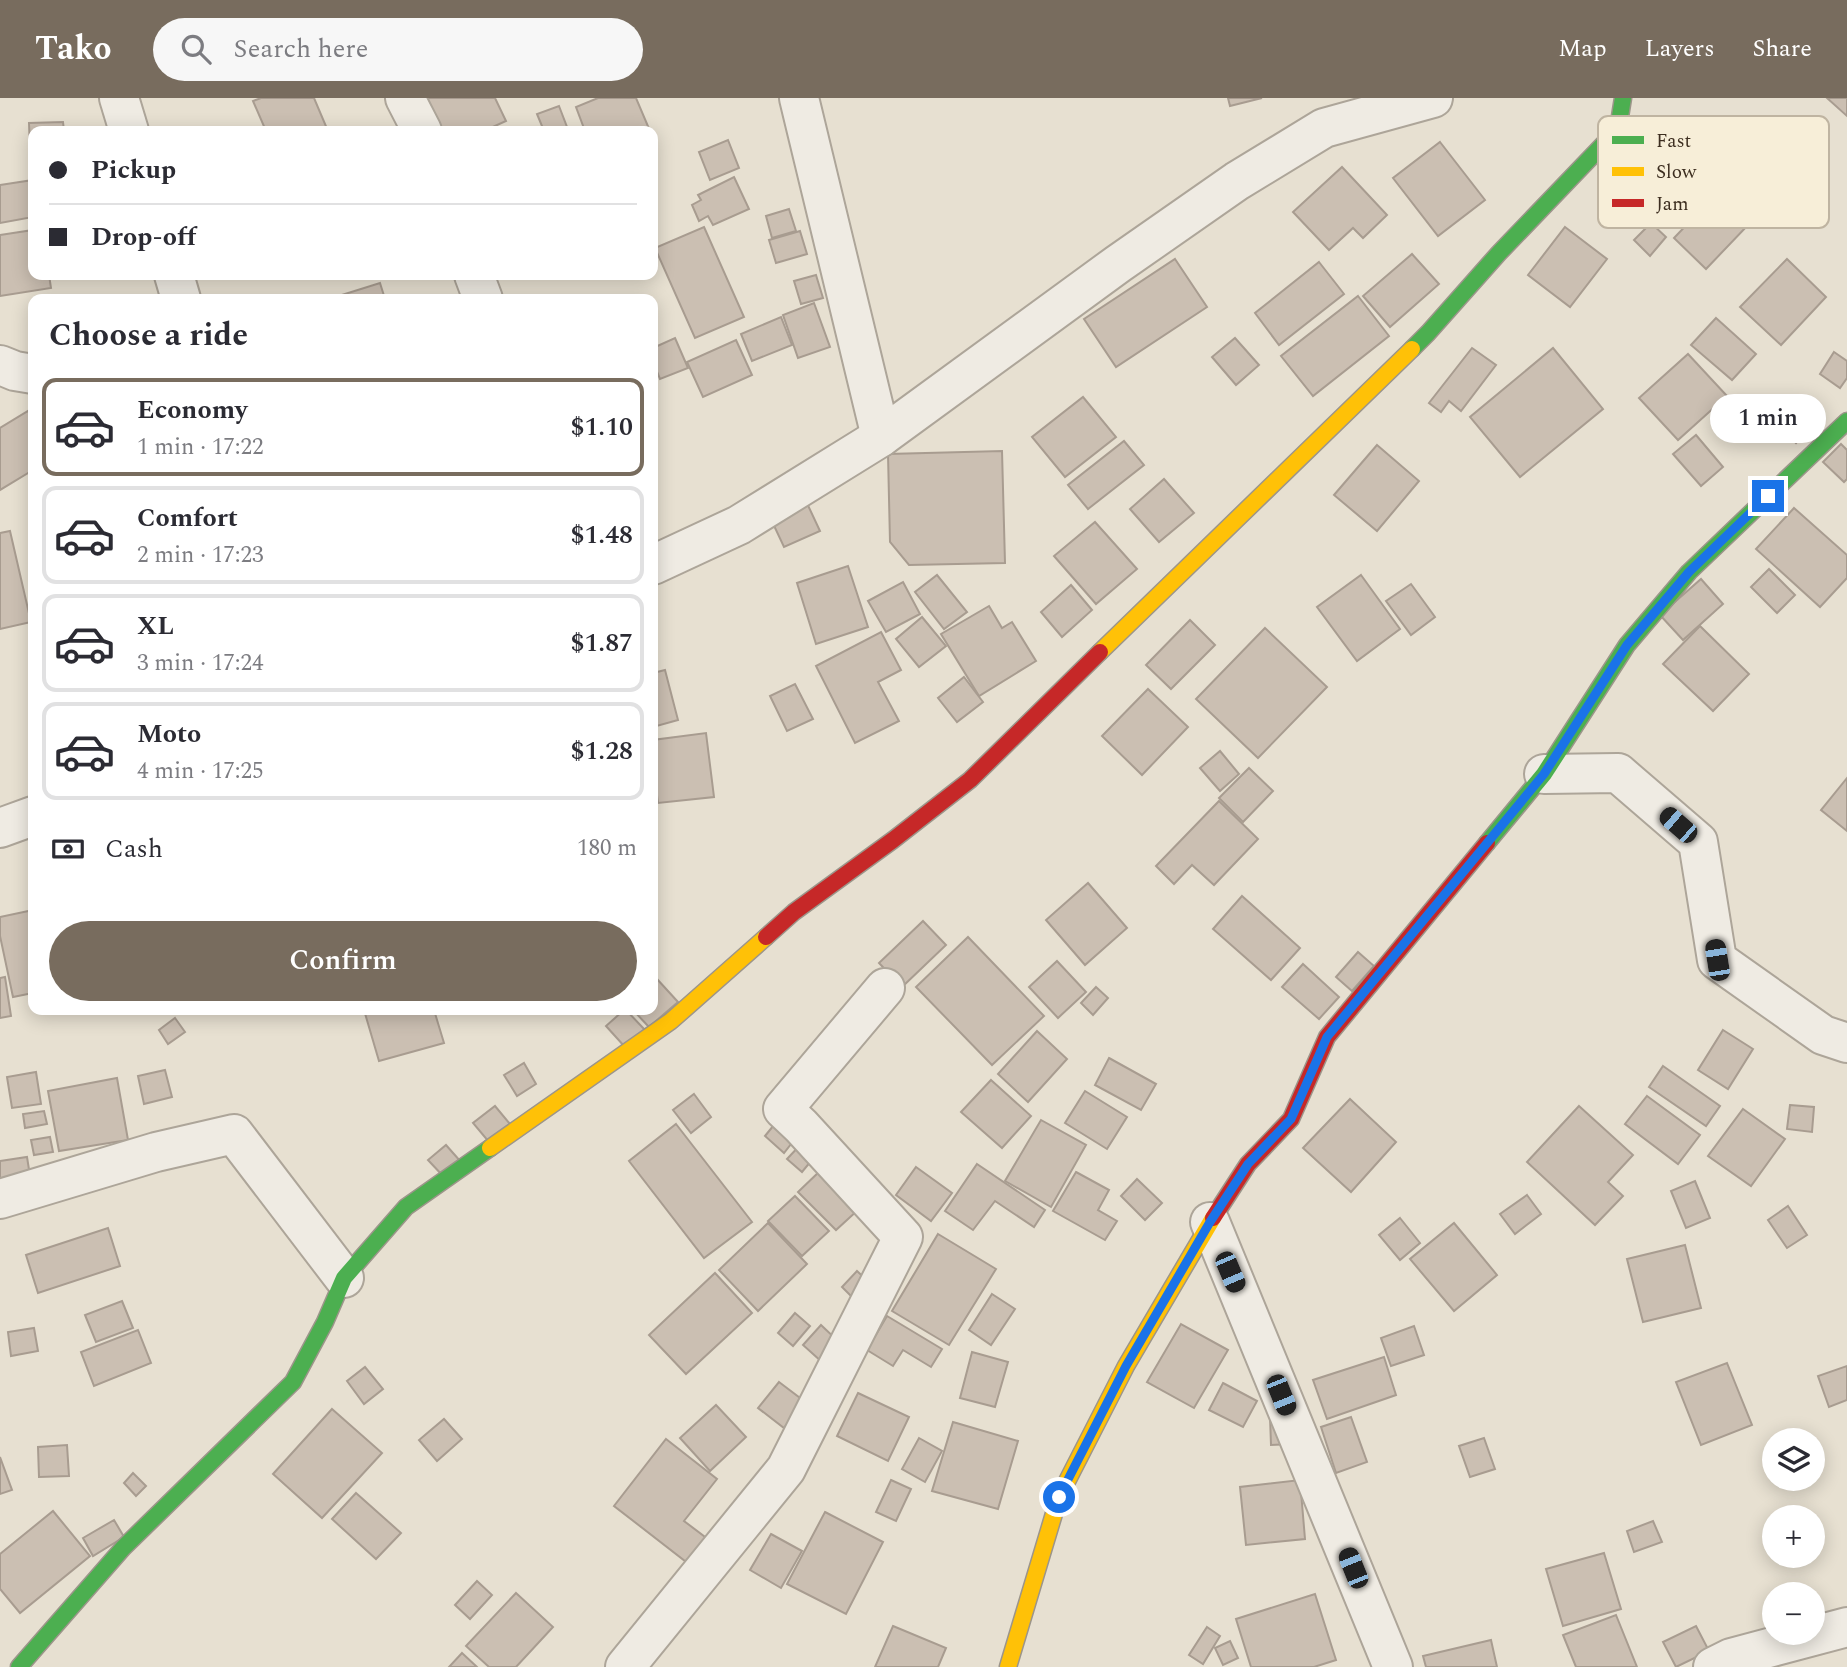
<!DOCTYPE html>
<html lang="en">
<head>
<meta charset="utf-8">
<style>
	body { margin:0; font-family:Spectral,serif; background:#f7f7f7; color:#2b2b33; height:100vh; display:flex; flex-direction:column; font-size:26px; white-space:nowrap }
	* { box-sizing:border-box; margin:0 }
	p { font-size:23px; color:#7c7c81 }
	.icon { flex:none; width:38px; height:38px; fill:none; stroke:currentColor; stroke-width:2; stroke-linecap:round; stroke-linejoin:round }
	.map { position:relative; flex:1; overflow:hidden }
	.sheet { position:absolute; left:28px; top:196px; width:630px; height:721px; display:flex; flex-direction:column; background:#fff; border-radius:14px; box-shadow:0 4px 18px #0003 }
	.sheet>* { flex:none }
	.guide { position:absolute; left:28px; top:28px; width:630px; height:154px; border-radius:14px; box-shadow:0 4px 18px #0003; display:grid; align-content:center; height:154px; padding:0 21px; background:#fff }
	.controls { position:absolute; left:1762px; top:1330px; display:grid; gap:14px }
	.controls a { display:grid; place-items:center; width:63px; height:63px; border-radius:50%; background:#fff; box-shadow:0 4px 18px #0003; font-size:35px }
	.end { position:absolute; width:32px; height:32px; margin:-16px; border:9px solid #1a73e8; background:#fff; box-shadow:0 0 0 4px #fff }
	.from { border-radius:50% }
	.bubble { position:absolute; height:49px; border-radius:24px; background:#fff; box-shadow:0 4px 18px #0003; font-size:23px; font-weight:600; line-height:49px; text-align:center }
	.car { position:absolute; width:21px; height:42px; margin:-21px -10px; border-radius:9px; box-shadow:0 0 5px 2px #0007; background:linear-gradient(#222 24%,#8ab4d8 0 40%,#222 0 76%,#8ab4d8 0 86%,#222 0) }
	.guide b { display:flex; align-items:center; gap:24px; height:66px; font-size:26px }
	.guide b+b { border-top:2px solid #e1e1e2 }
	.guide i { width:18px; height:18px; background:#2b2b33 }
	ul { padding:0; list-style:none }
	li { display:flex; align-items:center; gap:21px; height:98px; margin:0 14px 10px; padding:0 7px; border:4px solid #e1e1e2; border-radius:14px }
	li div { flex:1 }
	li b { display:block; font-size:26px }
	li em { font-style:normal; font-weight:600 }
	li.active { border-color:#786c5e }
	li>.icon { width:63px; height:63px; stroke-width:1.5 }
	h2 { padding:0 21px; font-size:32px; line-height:84px }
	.pay { display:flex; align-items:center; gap:18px; height:77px; padding:0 21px; font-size:26px }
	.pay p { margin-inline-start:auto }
	.action { display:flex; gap:14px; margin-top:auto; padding:14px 21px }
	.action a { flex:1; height:80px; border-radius:42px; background:#786c5e; color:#fff; font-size:28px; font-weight:600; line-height:80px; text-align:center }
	header { display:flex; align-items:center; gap:42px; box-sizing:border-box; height:98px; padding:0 35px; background:#786c5e; color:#fff }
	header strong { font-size:33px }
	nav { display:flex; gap:38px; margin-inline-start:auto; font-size:24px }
	.search { width:490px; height:63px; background:#f7f7f7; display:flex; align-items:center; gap:18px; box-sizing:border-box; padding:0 24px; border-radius:38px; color:#7c7c81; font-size:26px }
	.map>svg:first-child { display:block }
	.building { fill:#cbbfb2; stroke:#a89c90; stroke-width:2 }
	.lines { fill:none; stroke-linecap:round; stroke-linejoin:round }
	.street-casing { stroke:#ada599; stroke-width:42 }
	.fast-casing { stroke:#9c958a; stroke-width:19 }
	.slow-casing { stroke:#9c958a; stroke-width:19 }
	.jam-casing { stroke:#9c958a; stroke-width:19 }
	.street { stroke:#efebe3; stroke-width:38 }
	.fast { stroke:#4caf50; stroke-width:16 }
	.slow { stroke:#ffc107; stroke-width:16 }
	.jam { stroke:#c62828; stroke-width:16 }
	.route { stroke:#1a73e8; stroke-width:9 }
	.key { fill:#f7eed8; stroke:#bfb4a1; stroke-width:2 }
	.key-label { font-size:19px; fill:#3d2e20 }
</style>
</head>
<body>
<header>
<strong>Tako</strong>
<div class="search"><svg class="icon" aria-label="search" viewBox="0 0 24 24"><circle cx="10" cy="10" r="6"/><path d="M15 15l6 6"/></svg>Search here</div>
<nav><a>Map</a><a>Layers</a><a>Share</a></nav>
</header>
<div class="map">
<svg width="1847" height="1569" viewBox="0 0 1847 1569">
	<rect width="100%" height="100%" fill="#e7e0d1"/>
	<g class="building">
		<polygon points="261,0 314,0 328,33 266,33 253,3"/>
		<polygon points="422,0 495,0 506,23 484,33 438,33"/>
		<polygon points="598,0 636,0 650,33 585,33 576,9"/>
		<polygon points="1228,0 1262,0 1230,8"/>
		<polygon points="1827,0 1847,0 1847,18"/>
		<polygon points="559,8 567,29 557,33 544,33 537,16"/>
		<polygon points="63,24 64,33 33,33 33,52 30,52 29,25"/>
		<polygon points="728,42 739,70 710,82 699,54"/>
		<polygon points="1440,44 1485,102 1438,138 1393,80"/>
		<polygon points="1342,69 1387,117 1363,140 1353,130 1329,152 1293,114"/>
		<polygon points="734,79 749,111 713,127 708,118 699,123 692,107 701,102 698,97"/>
		<polygon points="33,82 33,119 0,125 0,87"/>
		<polygon points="1717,95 1749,126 1706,171 1674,140"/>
		<polygon points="789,111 796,133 772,140 766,118"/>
		<polygon points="1651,125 1666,139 1650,158 1634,142"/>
		<polygon points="704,129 744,219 695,240 655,150"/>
		<polygon points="1565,129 1607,161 1570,209 1528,177"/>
		<polygon points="33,132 33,177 49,177 51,190 0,198 0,137"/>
		<polygon points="800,133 807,156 776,165 769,142"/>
		<polygon points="1412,156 1439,186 1390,229 1363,198"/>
		<polygon points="1175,161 1207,209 1116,269 1084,221"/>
		<polygon points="1787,161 1826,199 1781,247 1740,209"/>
		<polygon points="1319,164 1344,196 1279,247 1255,215"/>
		<polygon points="816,177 823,200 801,206 794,183"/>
		<polygon points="380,185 385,201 329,201"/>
		<polygon points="1358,198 1389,238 1313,298 1281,258"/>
		<polygon points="814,205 830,249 798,260 783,217"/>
		<polygon points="781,219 792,247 752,263 741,236"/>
		<polygon points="1716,220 1756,256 1732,282 1691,247"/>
		<polygon points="675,240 688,270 660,281 653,264 653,250"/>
		<polygon points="1235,240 1259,267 1236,287 1212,259"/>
		<polygon points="736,242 752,277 703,299 687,264"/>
		<polygon points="1472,250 1496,267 1461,313 1449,303 1441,314 1429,305"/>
		<polygon points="1553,250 1603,311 1520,379 1470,319"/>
		<polygon points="1834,254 1847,263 1847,280 1840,290 1820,276"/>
		<polygon points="1688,256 1727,298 1678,342 1639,300"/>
		<polygon points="1083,299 1116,339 1065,379 1032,339"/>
		<polygon points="1796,310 1814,326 1796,345 1778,328"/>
		<polygon points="28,313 33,322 33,372 0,392 0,330"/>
		<polygon points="1696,337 1723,369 1701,388 1673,356"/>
		<polygon points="1124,343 1144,367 1088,411 1068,387"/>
		<polygon points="1841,346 1847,352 1847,381 1844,384 1823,364"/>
		<polygon points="1377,347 1419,383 1377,433 1334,397"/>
		<polygon points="1002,353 1005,465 909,467 890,444 888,356"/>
		<polygon points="1164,381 1194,415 1159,444 1130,411"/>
		<polygon points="805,401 820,433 784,449 769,417"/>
		<polygon points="1794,410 1847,457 1847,480 1820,509 1756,451"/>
		<polygon points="1095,424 1137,471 1096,506 1054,458"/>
		<polygon points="10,433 31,524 0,531 0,435"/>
		<polygon points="848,468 868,529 816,546 797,485"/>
		<polygon points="1769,471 1795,497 1777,515 1751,489"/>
		<polygon points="937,477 967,514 944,531 915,494"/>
		<polygon points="1361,477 1400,531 1357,563 1317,509"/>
		<polygon points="1701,481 1723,506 1683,542 1660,517"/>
		<polygon points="903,484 920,516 886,534 868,503"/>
		<polygon points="1411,486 1435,519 1411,537 1386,503"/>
		<polygon points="1071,487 1092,512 1062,539 1041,514"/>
		<polygon points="989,508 1002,530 1012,524 1036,563 979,598 941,536"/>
		<polygon points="922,519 946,548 919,569 896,541"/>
		<polygon points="1190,522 1215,547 1171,591 1146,567"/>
		<polygon points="1700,528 1749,576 1713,613 1663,566"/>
		<polygon points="1265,530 1327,589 1258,660 1196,601"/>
		<polygon points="881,534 901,572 878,584 899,623 855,645 816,568"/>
		<polygon points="665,572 678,622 653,629 653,575"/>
		<polygon points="964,579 983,604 957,624 938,600"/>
		<polygon points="795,586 813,621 787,633 770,598"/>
		<polygon points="1148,591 1188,629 1142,677 1102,638"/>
		<polygon points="706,635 714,699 658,705 653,667 653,642"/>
		<polygon points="1220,653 1239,676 1220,693 1200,670"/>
		<polygon points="1249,670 1273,693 1243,724 1219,700"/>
		<polygon points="1847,680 1847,733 1821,712"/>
		<polygon points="1219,703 1258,741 1214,787 1192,767 1174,786 1156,768"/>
		<polygon points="1088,785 1127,830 1085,867 1046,822"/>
		<polygon points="1242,798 1300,850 1271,882 1213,831"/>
		<polygon points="33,812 33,895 13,899 0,838 0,819"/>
		<polygon points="923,823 946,847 902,889 879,865"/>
		<polygon points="968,839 1044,918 992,967 916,889"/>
		<polygon points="1358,854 1374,868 1352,893 1336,879"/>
		<polygon points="1057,863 1086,894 1058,920 1029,889"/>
		<polygon points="1303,866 1339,899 1319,921 1282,889"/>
		<polygon points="5,879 11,918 0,920 0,880"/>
		<polygon points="657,881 678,904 649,929 633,912 653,912 653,885"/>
		<polygon points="1096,889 1108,900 1093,917 1081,905"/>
		<polygon points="364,912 434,912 444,945 379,963"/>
		<polygon points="624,912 626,912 645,932 625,949 606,928"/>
		<polygon points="175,920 185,934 168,946 159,932"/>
		<polygon points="1723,932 1753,951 1728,991 1698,972"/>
		<polygon points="1037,933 1067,961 1028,1004 998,976"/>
		<polygon points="1109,960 1156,986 1141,1012 1095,987"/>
		<polygon points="524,965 536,986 517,998 504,977"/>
		<polygon points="1663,968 1720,1008 1706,1028 1649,989"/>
		<polygon points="165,972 172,999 144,1006 138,978"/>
		<polygon points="36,974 41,1006 12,1010 7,979"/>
		<polygon points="117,980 128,1042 59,1053 48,993"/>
		<polygon points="991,982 1031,1018 1002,1050 961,1014"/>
		<polygon points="1085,993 1127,1019 1107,1051 1065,1025"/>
		<polygon points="694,996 711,1019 691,1035 673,1012"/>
		<polygon points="1647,998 1700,1037 1678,1066 1625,1026"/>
		<polygon points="1350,1001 1396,1044 1351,1094 1303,1050"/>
		<polygon points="1790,1007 1814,1009 1812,1034 1787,1031"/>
		<polygon points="495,1008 510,1026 489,1044 473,1025"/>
		<polygon points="1579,1008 1633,1057 1608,1084 1623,1098 1595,1127 1527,1064"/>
		<polygon points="1743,1011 1785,1041 1751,1088 1708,1058"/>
		<polygon points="44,1013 47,1026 25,1030 23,1016"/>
		<polygon points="778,1022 798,1037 784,1055 765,1038"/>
		<polygon points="1041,1022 1086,1047 1051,1109 1005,1083"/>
		<polygon points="676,1026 752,1124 704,1160 629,1063"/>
		<polygon points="50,1039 53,1054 34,1057 31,1042"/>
		<polygon points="803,1044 816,1057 802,1074 787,1061"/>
		<polygon points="446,1047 461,1064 444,1079 428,1062"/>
		<polygon points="27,1059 31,1084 0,1089 0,1063"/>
		<polygon points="977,1066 1045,1112 1034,1129 995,1103 973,1132 945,1113"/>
		<polygon points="916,1069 952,1095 931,1123 896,1097"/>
		<polygon points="821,1072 859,1111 836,1132 798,1094"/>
		<polygon points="1076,1074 1109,1092 1098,1112 1117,1123 1105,1142 1053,1113"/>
		<polygon points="1137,1081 1162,1105 1145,1122 1121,1098"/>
		<polygon points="1695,1083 1710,1120 1686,1130 1671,1093"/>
		<polygon points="1527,1097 1541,1116 1515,1136 1500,1116"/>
		<polygon points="795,1098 829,1133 802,1158 768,1123"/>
		<polygon points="1788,1108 1807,1137 1787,1150 1768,1122"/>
		<polygon points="1400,1120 1420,1145 1400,1162 1379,1137"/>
		<polygon points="768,1125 807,1166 758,1213 719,1172"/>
		<polygon points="1454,1125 1497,1177 1454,1213 1410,1161"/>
		<polygon points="108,1130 120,1168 38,1195 26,1157"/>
		<polygon points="938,1136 996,1171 949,1247 892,1213"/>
		<polygon points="1685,1147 1701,1210 1643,1224 1627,1161"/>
		<polygon points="857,1173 871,1186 856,1203 842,1189"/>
		<polygon points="715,1175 752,1215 686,1276 649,1237"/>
		<polygon points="992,1196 1015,1211 991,1247 969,1232"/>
		<polygon points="122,1203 133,1230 96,1244 85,1217"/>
		<polygon points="795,1215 810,1228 793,1248 778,1235"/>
		<polygon points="887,1218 942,1251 931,1269 903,1252 893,1268 867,1252"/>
		<polygon points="1181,1226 1228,1252 1194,1310 1147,1284"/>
		<polygon points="821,1227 839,1244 822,1264 803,1247"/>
		<polygon points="1414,1228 1424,1257 1391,1268 1381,1240"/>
		<polygon points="34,1230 38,1253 11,1258 8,1234"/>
		<polygon points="138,1232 151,1265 94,1288 81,1254"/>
		<polygon points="972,1254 1008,1264 995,1309 960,1300"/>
		<polygon points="1384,1259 1396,1297 1327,1321 1313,1282"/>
		<polygon points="1727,1265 1752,1327 1701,1347 1676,1284"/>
		<polygon points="1847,1268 1847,1302 1829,1309 1818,1278"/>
		<polygon points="365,1269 383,1291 364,1306 347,1283"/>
		<polygon points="779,1284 804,1303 784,1330 758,1310"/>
		<polygon points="1223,1285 1257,1303 1243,1329 1209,1312"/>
		<polygon points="858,1295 909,1319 888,1363 837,1338"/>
		<polygon points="716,1307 746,1339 710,1373 680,1340"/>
		<polygon points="332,1311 382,1355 322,1420 273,1376"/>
		<polygon points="1270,1319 1292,1346 1271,1347"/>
		<polygon points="1351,1319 1367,1364 1336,1375 1321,1329"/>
		<polygon points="444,1321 462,1341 437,1363 419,1342"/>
		<polygon points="953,1324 1018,1343 998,1411 932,1393"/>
		<polygon points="919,1340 942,1353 925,1384 902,1371"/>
		<polygon points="1484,1340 1495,1371 1470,1379 1459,1348"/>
		<polygon points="666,1341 717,1381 684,1423 713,1445 694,1470 614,1408"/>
		<polygon points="67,1347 69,1378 39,1379 38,1349"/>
		<polygon points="0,1359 12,1392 0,1396"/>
		<polygon points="133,1375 146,1388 136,1398 124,1385"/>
		<polygon points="891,1382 911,1391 896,1423 876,1414"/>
		<polygon points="1300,1382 1305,1441 1246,1447 1240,1389"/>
		<polygon points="356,1395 401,1435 376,1461 332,1421"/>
		<polygon points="53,1413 90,1458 20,1515 0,1491 0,1456"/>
		<polygon points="825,1414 883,1444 846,1516 787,1486"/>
		<polygon points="114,1422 124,1439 93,1458 83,1440"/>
		<polygon points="1653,1423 1662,1444 1634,1454 1627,1433"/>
		<polygon points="771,1436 802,1453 781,1490 750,1472"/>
		<polygon points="1604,1455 1621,1511 1563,1528 1546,1471"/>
		<polygon points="477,1483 492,1497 470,1521 455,1507"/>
		<polygon points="516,1495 553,1529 516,1569 489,1569 466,1548"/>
		<polygon points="1315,1496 1336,1562 1314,1569 1251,1569 1236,1521"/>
		<polygon points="1616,1517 1637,1569 1576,1569 1563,1537"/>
		<polygon points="893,1528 946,1550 938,1569 875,1569"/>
		<polygon points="1696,1528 1709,1553 1676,1569 1663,1544"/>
		<polygon points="1207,1529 1220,1538 1203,1566 1189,1557"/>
		<polygon points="1491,1542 1497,1569 1426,1569 1423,1558"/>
		<polygon points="1230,1543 1238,1560 1223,1567 1215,1550"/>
		<polygon points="462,1555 477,1569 449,1569"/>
	</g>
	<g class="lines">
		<defs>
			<g id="street">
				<polyline points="119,0 129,33"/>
				<polyline points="405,0 422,33"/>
				<polyline points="799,0 881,339"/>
				<polyline points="174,177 181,201"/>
				<polyline points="474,177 483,201"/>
				<polyline points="0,267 15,273 33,276"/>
				<polyline points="653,467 739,427 881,339 1118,166 1237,83 1324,30 1433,0"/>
				<polyline points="1544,676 1618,675 1698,744 1717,862 1823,937 1847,945"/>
				<polyline points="0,730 33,718"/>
				<polyline points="0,1101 156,1054 234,1036 344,1180"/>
				<polyline points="1210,1124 1393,1569"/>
				<polyline points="625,1569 786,1371 903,1139 801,1028 783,1011 885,890"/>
				<polyline points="1713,1569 1731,1560 1847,1529"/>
			</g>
			<g id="fast">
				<polyline points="1412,251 1428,235 1499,155 1618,31 1623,0"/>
				<polyline points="1487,745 1544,676 1627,547 1689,474 1847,323"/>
				<polyline points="19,1569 123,1450 293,1284 325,1224 344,1180 406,1109 490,1050"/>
			</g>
			<g id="slow">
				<polyline points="1100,554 1412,251"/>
				<polyline points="490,1050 671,923 766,839"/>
				<polyline points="1008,1569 1059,1399 1126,1268 1213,1120"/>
			</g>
			<g id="jam">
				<polyline points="766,839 794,814 893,742 970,682 1100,554"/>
				<polyline points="1213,1120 1248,1066 1291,1021 1327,939 1487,745"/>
			</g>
		</defs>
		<use href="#street" class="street-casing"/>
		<use href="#fast" class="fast-casing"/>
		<use href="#slow" class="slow-casing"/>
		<use href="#jam" class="jam-casing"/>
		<use href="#street" class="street"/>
		<use href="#fast" class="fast"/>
		<use href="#slow" class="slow"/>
		<use href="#jam" class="jam"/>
	</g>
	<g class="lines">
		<polyline class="route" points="1059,1399 1126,1268 1210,1124 1248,1066 1291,1021 1327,939 1544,676 1627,547 1689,474 1768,398"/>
	</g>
	<rect x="1598" y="18" width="231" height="112" rx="10" class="key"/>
	<rect x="1612" y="38" width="32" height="8" fill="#4caf50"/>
	<rect x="1612" y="69" width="32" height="9" fill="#ffc107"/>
	<rect x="1612" y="101" width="32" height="8" fill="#c62828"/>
	<g class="key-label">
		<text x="1656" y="49">Fast</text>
		<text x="1656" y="80">Slow</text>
		<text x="1656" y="112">Jam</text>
	</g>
</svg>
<div class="controls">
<a><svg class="icon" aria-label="layers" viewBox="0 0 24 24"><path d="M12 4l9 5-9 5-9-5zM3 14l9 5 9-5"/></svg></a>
<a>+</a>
<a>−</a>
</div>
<i class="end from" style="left:1059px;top:1399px"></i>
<i class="end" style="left:1768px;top:398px"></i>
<div class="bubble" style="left:1710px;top:296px;width:116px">1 min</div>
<i class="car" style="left:1678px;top:727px;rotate:311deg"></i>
<i class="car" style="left:1717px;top:862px;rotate:351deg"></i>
<i class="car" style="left:1230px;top:1174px;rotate:157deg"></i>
<i class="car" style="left:1281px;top:1297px;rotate:158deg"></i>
<i class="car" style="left:1353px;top:1470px;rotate:338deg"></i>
<div class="guide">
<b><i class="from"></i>Pickup</b>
<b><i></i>Drop-off</b>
</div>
<section class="sheet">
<h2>Choose a ride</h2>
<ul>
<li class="active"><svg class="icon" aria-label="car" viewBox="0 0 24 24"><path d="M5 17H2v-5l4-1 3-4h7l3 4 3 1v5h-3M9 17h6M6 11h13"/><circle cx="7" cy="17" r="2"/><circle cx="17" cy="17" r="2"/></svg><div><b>Economy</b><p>1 min · 17:22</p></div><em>$1.10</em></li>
<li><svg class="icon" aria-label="car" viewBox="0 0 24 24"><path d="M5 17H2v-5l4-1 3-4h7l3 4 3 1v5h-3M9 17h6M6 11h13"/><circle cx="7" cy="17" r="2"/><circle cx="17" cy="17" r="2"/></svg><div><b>Comfort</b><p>2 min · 17:23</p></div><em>$1.48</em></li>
<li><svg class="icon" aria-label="car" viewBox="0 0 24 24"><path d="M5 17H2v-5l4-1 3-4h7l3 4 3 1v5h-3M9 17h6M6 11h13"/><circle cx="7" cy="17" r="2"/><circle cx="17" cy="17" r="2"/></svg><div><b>XL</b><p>3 min · 17:24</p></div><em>$1.87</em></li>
<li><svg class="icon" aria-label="car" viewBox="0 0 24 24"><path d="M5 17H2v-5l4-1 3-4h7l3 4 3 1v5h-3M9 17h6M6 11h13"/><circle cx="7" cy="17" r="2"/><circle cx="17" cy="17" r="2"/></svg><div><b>Moto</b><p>4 min · 17:25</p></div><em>$1.28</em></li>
</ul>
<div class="pay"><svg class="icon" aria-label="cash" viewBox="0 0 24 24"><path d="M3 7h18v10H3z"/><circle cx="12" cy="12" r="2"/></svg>Cash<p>180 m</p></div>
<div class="action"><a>Confirm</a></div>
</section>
</div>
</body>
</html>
